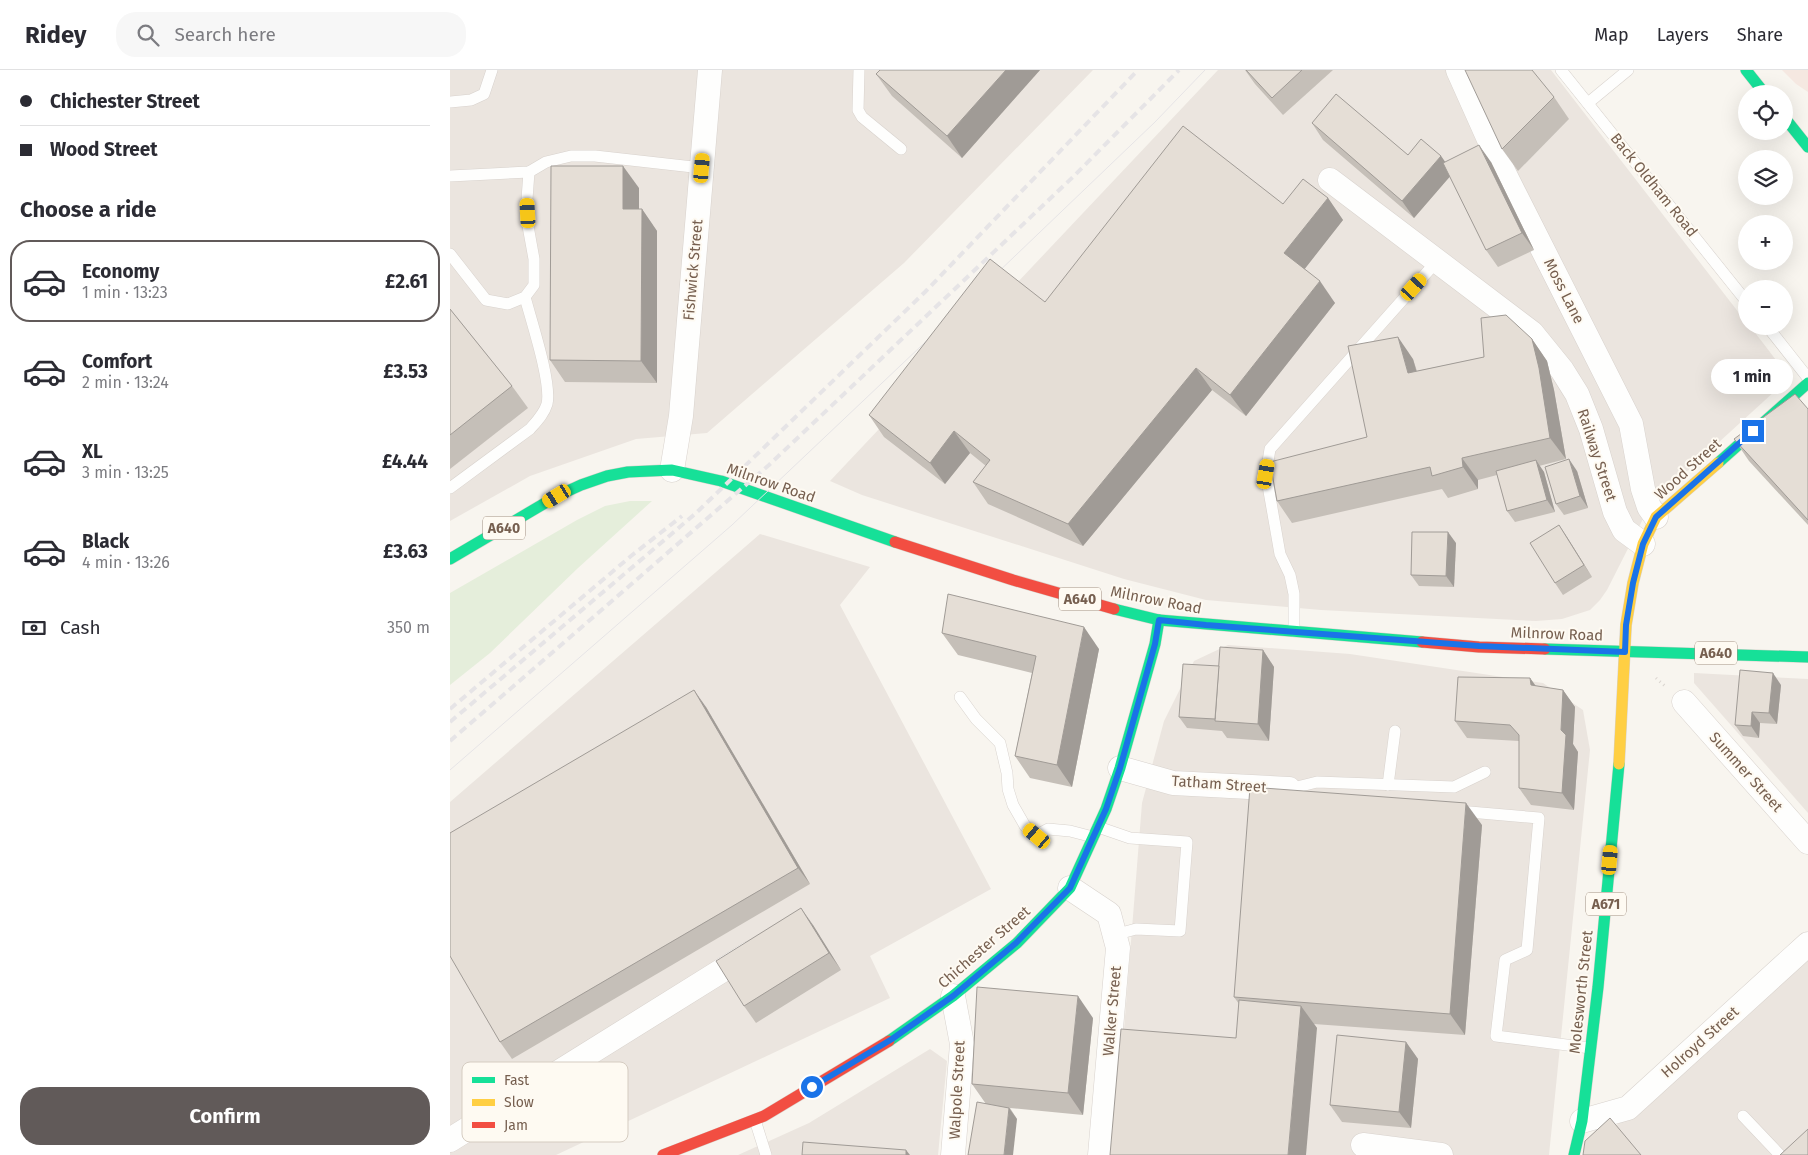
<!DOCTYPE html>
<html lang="en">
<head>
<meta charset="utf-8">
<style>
	body { margin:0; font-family:"Fira Sans",sans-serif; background:#f7f7f7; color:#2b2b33; height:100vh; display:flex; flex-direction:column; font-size:19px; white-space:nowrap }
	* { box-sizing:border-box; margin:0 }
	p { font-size:16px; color:#7c7c81 }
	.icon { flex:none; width:28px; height:28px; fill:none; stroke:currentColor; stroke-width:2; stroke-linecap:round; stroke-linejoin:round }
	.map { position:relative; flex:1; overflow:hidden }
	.details { display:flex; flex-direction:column; background:#fff; width:450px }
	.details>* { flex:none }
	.banner { display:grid; align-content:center; height:110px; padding:0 20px; background:#fff }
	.controls { position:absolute; left:1288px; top:15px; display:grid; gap:10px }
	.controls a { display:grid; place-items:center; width:55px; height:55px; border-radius:50%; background:#fff; box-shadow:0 5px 20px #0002; font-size:25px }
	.end { position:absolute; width:22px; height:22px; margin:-11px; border:6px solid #1a73e8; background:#fff; box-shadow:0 0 0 2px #fff }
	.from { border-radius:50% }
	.bubble { position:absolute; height:35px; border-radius:18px; background:#fff; box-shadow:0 5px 20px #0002; font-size:16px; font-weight:700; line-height:35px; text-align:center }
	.car { position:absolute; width:15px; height:30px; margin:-15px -8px; border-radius:6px; box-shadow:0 0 4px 1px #0007; background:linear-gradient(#f5c518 24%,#345 0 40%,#f5c518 0 76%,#345 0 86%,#f5c518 0) }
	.banner b { display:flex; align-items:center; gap:18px; height:48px; font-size:19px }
	.banner b+b { border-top:1px solid #e1e1e2 }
	.banner i { width:12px; height:12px; background:#2b2b33 }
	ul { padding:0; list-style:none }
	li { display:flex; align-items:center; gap:15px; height:82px; margin:0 10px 8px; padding:0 10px; border:2px solid transparent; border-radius:20px }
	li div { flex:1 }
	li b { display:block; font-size:19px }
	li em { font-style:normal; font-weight:700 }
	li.active { border-color:#615a59 }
	li>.icon { width:45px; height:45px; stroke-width:1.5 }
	h2 { padding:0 20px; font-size:22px; line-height:60px }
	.pay { display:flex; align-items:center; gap:12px; height:55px; padding:0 20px; font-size:19px }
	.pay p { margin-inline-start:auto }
	.button { display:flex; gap:10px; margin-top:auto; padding:10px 20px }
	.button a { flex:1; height:58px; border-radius:20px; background:#615a59; color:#fff; font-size:20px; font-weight:700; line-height:58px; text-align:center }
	header { display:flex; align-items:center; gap:30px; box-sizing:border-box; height:70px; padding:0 25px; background:#fff; border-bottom:1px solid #e1e1e2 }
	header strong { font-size:24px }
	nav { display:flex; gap:28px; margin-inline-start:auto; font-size:18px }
	.search { width:350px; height:45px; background:#f7f7f7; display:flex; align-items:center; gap:12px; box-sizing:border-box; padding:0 18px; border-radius:20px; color:#7c7c81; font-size:19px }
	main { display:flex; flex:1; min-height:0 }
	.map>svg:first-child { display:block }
	.commercial { fill:#f5e8e1 }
	.industrial { fill:#ebe5df }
	.green { fill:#e5eedb }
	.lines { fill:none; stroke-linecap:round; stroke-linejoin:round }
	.lane-casing { stroke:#d8d2cd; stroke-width:12 }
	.street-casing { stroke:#d8d2cd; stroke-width:25 }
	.fast-casing { stroke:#d8d2cb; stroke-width:12 }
	.slow-casing { stroke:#d8d2cb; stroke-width:12 }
	.jam-casing { stroke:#d8d2cb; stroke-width:12 }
	.path { stroke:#dad5d0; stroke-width:3; stroke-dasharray:1 4; stroke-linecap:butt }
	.lane { stroke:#fefefd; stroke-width:11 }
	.street { stroke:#fefefd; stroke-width:24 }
	.fast { stroke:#16e098; stroke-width:11 }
	.slow { stroke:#ffcf43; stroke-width:11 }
	.jam { stroke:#f24e42; stroke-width:11 }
	.tram { stroke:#e6e4e6; stroke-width:1 }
	.rail { stroke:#e6e4e6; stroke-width:4; stroke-dasharray:8 5; stroke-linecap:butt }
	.wall { fill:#c5bfb8 }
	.shaded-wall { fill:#a09b96 }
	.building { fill:#e5ded6; stroke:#a09b96 }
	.route { stroke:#1a73e8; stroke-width:6 }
	.labels { text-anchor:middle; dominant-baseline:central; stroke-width:4; stroke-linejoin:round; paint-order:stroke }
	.shield { fill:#fefaf2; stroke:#9f8e80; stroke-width:1 }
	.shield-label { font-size:14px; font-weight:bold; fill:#765f4f }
	.street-label { font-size:15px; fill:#765f4f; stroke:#fefaf2 }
	.key { fill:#fefaf2; stroke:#d5ccc1; stroke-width:1 }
	.key-label { font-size:14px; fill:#765f4f }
</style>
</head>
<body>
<header>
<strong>Ridey</strong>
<div class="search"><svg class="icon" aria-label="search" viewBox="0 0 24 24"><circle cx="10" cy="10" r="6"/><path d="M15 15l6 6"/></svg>Search here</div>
<nav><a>Map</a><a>Layers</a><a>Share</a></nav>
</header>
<main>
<section class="details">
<div class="banner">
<b><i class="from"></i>Chichester Street</b>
<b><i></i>Wood Street</b>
</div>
<h2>Choose a ride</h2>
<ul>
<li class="active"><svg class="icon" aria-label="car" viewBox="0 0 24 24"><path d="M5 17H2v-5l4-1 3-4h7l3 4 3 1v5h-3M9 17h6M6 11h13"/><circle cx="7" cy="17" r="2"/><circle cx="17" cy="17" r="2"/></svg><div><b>Economy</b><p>1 min · 13:23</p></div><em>£2.61</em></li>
<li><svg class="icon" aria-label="car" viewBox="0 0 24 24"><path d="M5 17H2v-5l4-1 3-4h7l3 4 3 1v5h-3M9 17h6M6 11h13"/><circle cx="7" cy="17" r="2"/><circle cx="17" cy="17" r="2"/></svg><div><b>Comfort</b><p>2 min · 13:24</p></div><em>£3.53</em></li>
<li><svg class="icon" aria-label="car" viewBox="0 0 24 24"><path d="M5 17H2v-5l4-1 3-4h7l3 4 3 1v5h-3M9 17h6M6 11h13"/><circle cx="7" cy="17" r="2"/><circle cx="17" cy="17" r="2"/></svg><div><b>XL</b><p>3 min · 13:25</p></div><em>£4.44</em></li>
<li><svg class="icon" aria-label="car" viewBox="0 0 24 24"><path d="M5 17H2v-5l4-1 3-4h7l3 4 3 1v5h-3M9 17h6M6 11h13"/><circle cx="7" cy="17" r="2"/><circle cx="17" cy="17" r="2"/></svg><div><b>Black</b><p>4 min · 13:26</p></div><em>£3.63</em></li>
</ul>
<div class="pay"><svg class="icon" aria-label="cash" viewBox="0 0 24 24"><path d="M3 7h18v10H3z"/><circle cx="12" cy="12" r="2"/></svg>Cash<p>350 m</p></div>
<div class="button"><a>Confirm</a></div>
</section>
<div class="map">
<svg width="1358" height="1085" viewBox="0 0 1358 1085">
	<rect width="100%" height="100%" fill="#f8f5ef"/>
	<polygon class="commercial" points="1332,0 1358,0 1358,22 1346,14"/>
	<g class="industrial">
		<polygon points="0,0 643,0 454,193 257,363 186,369 80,406 0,451"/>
		<polygon points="768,0 1101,0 1296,252 1296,256 1300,256 1336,303 1336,311 1223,414 1195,445 1157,520 1150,530 1140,540 1112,549 1086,551 871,540 756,530 674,509 412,425 380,411"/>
		<polygon points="310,464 420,497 390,535 541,819 420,886 440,928 106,1085 0,1085 0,732"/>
		<polygon points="778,575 900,584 1093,613 1133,640 1140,680 1099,1085 664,1085 692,733 714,651 744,591"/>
		<polygon points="1244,603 1358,609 1358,743 1244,613"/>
		<polygon points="1358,881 1358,1085 1136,1085 1137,1082"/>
		<polygon points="480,979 497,991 488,1085 288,1085 359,1053"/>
	</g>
	<polygon class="green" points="180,431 202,431 128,498 40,583 0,615 0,523 127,450 155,436"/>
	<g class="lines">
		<defs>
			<g id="lane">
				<polyline points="409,0 408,40 412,47 451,79"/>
				<polyline points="1111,0 1296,231"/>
				<polyline points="0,32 21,30 34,24 42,0"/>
				<polyline points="1138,33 1178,0"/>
				<polyline points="0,106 79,102 96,92 121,86 145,86 252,98"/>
				<polyline points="0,184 36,230 58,234 75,227 84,215 84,189 78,156 77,129 79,102"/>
				<polyline points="1317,256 1358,308"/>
				<path d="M 0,418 L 80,359 C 87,351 94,344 97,334 C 102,313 81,250 75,227"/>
				<polyline points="844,561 844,524 840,505 830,484 816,404 820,379 987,191"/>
				<polyline points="510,627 526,649 550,673 557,703 558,719 563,735 575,756 587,765 598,759 620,761 643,767"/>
				<polyline points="938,715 945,661"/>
				<polyline points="839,719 867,712 1004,717 1035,702"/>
				<polyline points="1008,741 1089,748 1077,880 1055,890 1046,966 1140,978"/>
				<polyline points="648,757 680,768 737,772 730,861 686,859 664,865"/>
				<polyline points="1293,1046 1330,1085"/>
				<polyline points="305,1050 316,1085"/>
			</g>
			<g id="street">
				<polyline points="1008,0 1054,103 1181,354 1193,419 1199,437 1206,447"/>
				<polyline points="880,110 1082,263 1112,300 1127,324 1141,359 1165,442 1174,460 1193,474"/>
				<polyline points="222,400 231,346 260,0"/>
				<polyline points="1234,632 1358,772"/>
				<polyline points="670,698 723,713 839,719"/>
				<polyline points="620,818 659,844 668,878 650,1085"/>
				<polyline points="1132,1051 1178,1038 1358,874"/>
				<polyline points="0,1070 300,883"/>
				<polyline points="913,1075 991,1085"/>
				<polyline points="503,1085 512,974 503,926"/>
			</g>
			<g id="fast">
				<polyline points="1296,0 1315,24"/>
				<polyline points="1334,47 1358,77"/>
				<polyline points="1268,393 1358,313"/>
				<polyline points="0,489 107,426 131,415 157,406 178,402 222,400 271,411 445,472"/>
				<polyline points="664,539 709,550 972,572"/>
				<polyline points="1095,579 1358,587"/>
				<polyline points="439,971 503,926 567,873 620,818 656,739 670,698 705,574 709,550"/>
				<polyline points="1124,1085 1132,1051 1148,917 1169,694"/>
			</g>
			<polyline id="slow" points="1169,694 1176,555 1183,513 1193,474 1206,447 1268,393"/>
			<g id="jam">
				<polyline points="445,472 563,510 664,539"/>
				<polyline points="972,572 1029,577 1095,579"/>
				<polyline points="213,1085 314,1046 439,971"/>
			</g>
		</defs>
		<use href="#lane" class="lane-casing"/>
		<use href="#street" class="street-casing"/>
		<use href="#fast" class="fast-casing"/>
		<use href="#slow" class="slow-casing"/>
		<use href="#jam" class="jam-casing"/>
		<polyline class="path" points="1206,608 1216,617"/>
		<use href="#lane" class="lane"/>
		<use href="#street" class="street"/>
		<use href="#fast" class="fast"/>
		<use href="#slow" class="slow"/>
		<use href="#jam" class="jam"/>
		<g class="tram">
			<polyline points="542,208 705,52 755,0"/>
			<polyline points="0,700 282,455 488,260"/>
		</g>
		<g class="rail">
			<polyline points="0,639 181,486 232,446"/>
			<polyline points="0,652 245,444 270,420 475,222 688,0"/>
			<polyline points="0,671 319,395 624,106 729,0"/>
		</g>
	</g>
	<g class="wall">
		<polygon points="430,0 590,0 512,88 442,26 426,4"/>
		<polygon points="795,0 883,0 833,45 805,14"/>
		<polygon points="1104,27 1119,49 1068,101 1052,79"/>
		<polygon points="862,53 958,85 991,86 995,92 1041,92 1084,180 1048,197 1036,180 1000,106 964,148 873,70"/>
		<polygon points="189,118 189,139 192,139 207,161 207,313 115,312 100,290"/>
		<polygon points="878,128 893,150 854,199 885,233 796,346 762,320 633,476 538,434 523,412 536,396 520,383 495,414 434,367 419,345 595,232 833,134"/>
		<polygon points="0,239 62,316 78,338 0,399"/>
		<polygon points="1082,269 1097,291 1104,320 1116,389 1089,396 1094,402 1105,442 1065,452 1057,441 1047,405 1028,410 1028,419 998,428 992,419 842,453 827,431 917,367 963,289 967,301 1034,287"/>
		<polygon points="1358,339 1358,455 1299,391 1284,369"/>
		<polygon points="1127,401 1138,438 1114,445 1106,434"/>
		<polygon points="1109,455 1142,507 1113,525 1105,513"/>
		<polygon points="1006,473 1004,517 969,516 961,505"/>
		<polygon points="492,563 649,579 622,717 580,708 565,686 582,603 508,585"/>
		<polygon points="813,580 824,597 819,671 777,668 772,661 737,658 729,647 769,596"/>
		<polygon points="1080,608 1086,616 1113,620 1125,637 1123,674 1128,682 1124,740 1081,735 1069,718 1069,671 1017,668 1005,651"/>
		<polygon points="1331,615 1327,654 1310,653 1309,668 1293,666 1285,655"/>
		<polygon points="256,637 360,814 62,989 50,972"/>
		<polygon points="1032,755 1015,965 864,954 867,958 786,968 789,934 784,927"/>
		<polygon points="363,855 391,900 306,953 294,936"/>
		<polygon points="643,948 633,1045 560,1038 567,1049 536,1034 522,1014"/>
		<polygon points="956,972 968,989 961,1058 892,1052 880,1035"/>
	</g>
	<g class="shaded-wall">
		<polygon points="556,0 590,0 512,88 497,66"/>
		<polygon points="1029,75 1041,92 1084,180 1072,163"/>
		<polygon points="991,86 1003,103 964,148 952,131"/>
		<polygon points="173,96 189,118 189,161 173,139"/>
		<polygon points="878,128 893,150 850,205 834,183"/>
		<polygon points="192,139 207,161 207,313 191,291"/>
		<polygon points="870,211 885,233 796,346 780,325"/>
		<polygon points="948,267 963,289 973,325 958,303"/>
		<polygon points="1082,269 1097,291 1104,320 1116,389 1100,368"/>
		<polygon points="746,298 762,320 633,476 618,454"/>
		<polygon points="504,361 520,383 495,414 480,393"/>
		<polygon points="1012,388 1028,410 1028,419 1013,397"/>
		<polygon points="1119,389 1127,401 1138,438 1130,426"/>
		<polygon points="1086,390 1094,402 1105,442 1097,430"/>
		<polygon points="1109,455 1117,467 1142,507 1134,495"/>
		<polygon points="998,462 1006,473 1004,517 996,506"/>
		<polygon points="634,557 649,579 622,717 607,695"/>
		<polygon points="813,580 824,597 819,671 808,654"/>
		<polygon points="1323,603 1331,615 1327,654 1319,643"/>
		<polygon points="1080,608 1092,625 1081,615"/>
		<polygon points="244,620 256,637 360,814 348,798"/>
		<polygon points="1113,620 1125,637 1123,674 1128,682 1124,740 1112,723 1111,660"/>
		<polygon points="1302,642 1310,653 1309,668 1301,656"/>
		<polygon points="1016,733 1032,755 1015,965 1000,944"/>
		<polygon points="351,838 363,855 391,900 379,883"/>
		<polygon points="628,926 643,948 633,1045 618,1023"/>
		<polygon points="851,936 867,958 856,1085 838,1085"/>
		<polygon points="956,972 968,989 961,1058 949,1042"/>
		<polygon points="559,1038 567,1049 563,1085 554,1085"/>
		<polygon points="456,1080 460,1085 456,1085"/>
	</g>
	<g class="building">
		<polygon points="430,0 556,0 497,66 426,4"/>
		<polygon points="796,0 852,0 822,28"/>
		<polygon points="1015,0 1082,0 1104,27 1052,79"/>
		<polygon points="886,24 958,85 971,69 991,86 952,131 862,53"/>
		<polygon points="733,56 833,134 853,109 878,128 834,183 870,211 780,325 746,298 618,454 523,412 540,390 504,361 480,393 419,345 540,189 595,232"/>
		<polygon points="1029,75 1072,163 1036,180 993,93"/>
		<polygon points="101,96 173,96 173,139 192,139 191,291 100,290"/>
		<polygon points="0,239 62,316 0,365"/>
		<polygon points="1056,245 1082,269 1089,298 1100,368 1012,388 1013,397 982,406 980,397 827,431 820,392 917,367 898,276 948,267 958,303 1034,287 1031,248"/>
		<polygon points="1345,324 1358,339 1358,450 1284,369"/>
		<polygon points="1119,389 1130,426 1106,434 1095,397"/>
		<polygon points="1086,390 1097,430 1057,441 1046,401"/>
		<polygon points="1109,455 1134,495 1105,513 1080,473"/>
		<polygon points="962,462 998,462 996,506 961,505"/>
		<polygon points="498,524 634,557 607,695 565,686 586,586 492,563"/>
		<polygon points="770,577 813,580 808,654 765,651"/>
		<polygon points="733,594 769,596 765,649 729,647"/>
		<polygon points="1290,600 1323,603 1319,643 1302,642 1301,656 1285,655"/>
		<polygon points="1008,607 1080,608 1081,615 1113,620 1111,660 1116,665 1112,723 1069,718 1069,665 1060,655 1005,651"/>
		<polygon points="244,620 348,798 50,972 0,886 0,763"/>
		<polygon points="800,717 1016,733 1000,944 784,927"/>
		<polygon points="351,838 379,883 294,936 266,891"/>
		<polygon points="527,917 628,926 618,1023 522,1014"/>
		<polygon points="789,930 851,936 838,1085 660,1085 671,959 786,968"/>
		<polygon points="887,965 956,972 949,1042 880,1035"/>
		<polygon points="527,1032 559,1038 554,1085 518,1085"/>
		<polygon points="1160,1048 1191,1085 1133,1085 1135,1071"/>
		<polygon points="1358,1059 1358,1085 1330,1085"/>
		<polygon points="353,1072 456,1080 456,1085 352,1085"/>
	</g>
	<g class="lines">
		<polyline class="route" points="362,1017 442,969 503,926 566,873 620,818 656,739 670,698 705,574 709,550 756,555 1029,576 1175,582 1176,555 1183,513 1193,474 1206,447 1303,361"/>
	</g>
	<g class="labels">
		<g class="shield">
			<rect x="33" y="446.5" width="42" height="23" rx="4"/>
			<rect x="609" y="517.5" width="42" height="23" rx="4"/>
			<rect x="1245" y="571.5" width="42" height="23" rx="4"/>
			<rect x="1136" y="822.5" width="40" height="23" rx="4"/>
		</g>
		<g class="shield-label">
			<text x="54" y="458">A640</text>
			<text x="630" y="529">A640</text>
			<text x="1266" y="583">A640</text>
			<text x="1156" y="834">A671</text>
		</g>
		<g class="street-label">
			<text transform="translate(1204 115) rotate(51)">Back Oldham Road</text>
			<text transform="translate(243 200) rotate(-85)">Fishwick Street</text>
			<text transform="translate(1114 221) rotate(63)">Moss Lane</text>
			<text transform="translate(1147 385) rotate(72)">Railway Street</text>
			<text transform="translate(1238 399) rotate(-42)">Wood Street</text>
			<text transform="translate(321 413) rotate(19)">Milnrow Road</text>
			<text transform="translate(706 530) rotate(11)">Milnrow Road</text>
			<text transform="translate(1107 564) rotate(2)">Milnrow Road</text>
			<text transform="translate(1296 702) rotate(48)">Summer Street</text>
			<text transform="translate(769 714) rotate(4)">Tatham Street</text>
			<text transform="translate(534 877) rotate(-41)">Chichester Street</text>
			<text transform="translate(1131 922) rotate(-84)">Molesworth Street</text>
			<text transform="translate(662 941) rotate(-85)">Walker Street</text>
			<text transform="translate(1250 972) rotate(-42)">Holroyd Street</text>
			<text transform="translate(507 1020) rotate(-87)">Walpole Street</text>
		</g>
	</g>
	<rect x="12" y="992" width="166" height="80" rx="8" class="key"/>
	<rect x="22" y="1007" width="23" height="6" fill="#16e098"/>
	<rect x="22" y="1029" width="23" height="7" fill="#ffcf43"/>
	<rect x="22" y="1052" width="23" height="6" fill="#f24e42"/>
	<g class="key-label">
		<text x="54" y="1015">Fast</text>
		<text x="54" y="1037">Slow</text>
		<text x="54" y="1060">Jam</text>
	</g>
</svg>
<div class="controls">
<a><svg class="icon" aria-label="locate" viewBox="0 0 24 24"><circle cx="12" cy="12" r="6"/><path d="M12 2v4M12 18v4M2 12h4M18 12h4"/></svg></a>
<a><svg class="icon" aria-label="layers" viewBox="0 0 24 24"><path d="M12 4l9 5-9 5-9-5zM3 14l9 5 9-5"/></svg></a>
<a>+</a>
<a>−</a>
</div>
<i class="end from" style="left:362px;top:1017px"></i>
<i class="end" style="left:1303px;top:361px"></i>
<div class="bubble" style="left:1261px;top:289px;width:82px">1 min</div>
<i class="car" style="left:252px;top:98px;rotate:5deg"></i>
<i class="car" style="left:78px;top:143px;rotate:357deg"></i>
<i class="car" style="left:964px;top:217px;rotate:42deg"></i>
<i class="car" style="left:816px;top:404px;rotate:10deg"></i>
<i class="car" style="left:107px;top:426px;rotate:239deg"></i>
<i class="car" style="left:587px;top:766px;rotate:310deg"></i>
<i class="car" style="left:1160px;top:790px;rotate:5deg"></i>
</div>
</main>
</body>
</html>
